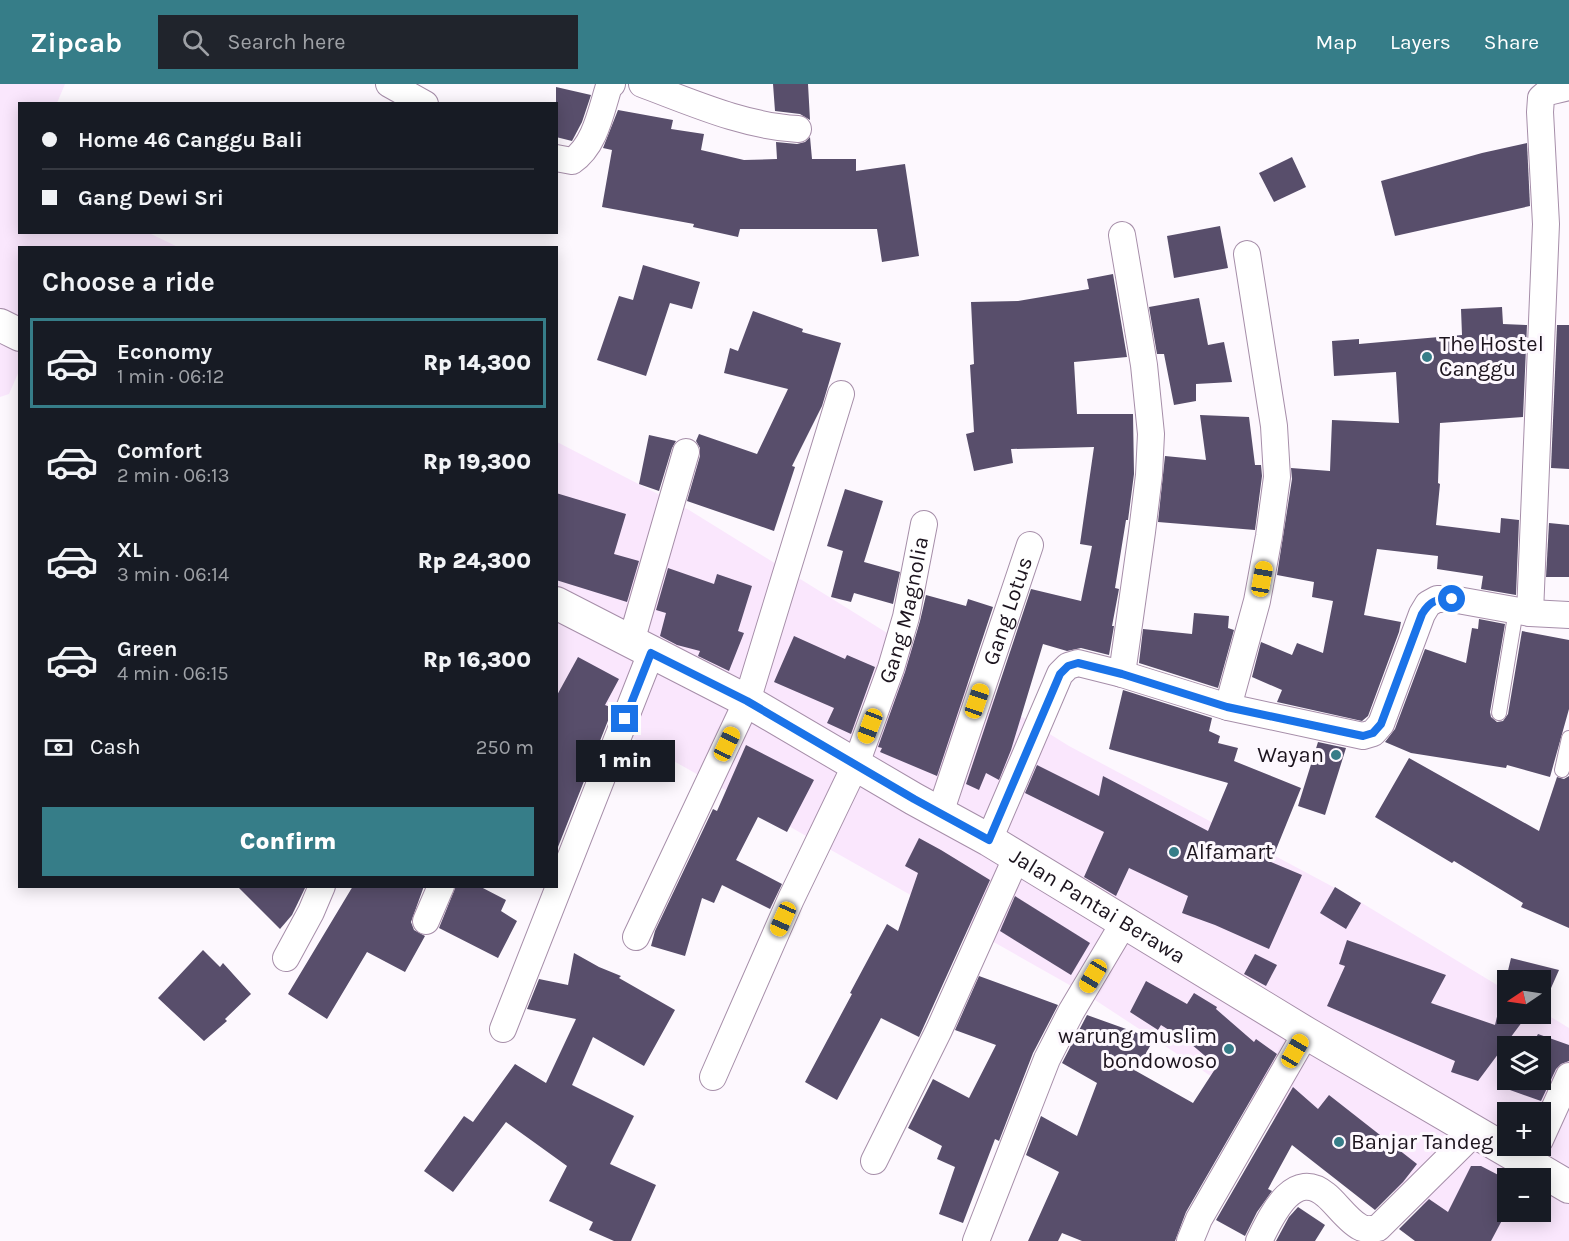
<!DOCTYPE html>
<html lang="en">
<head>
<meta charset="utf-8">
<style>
	body { margin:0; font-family:Karla,sans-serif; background:#20242c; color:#f1f3f6; height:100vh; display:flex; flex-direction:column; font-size:22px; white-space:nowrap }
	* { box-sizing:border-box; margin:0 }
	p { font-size:20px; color:#9ea1a6 }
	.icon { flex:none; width:33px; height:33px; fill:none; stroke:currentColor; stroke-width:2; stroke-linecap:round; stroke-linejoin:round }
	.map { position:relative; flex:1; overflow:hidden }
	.side { position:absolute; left:18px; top:162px; width:540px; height:642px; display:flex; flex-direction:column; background:#171b24; border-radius:0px; box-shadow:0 3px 15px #0003 }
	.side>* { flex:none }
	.banner { position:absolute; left:18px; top:18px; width:540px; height:132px; border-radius:0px; box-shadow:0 3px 15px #0003; display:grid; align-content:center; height:132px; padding:0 24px; background:#171b24 }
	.needle { width:39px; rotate:257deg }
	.controls { position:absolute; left:1497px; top:886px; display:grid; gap:12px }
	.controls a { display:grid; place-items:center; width:54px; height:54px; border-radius:0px; background:#171b24; box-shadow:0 3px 15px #0003; font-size:30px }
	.end { position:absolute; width:27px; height:27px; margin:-14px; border:8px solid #1a73e8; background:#fff; box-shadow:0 0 0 3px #fff }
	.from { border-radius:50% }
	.bubble { position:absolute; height:42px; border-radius:0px; background:#171b24; box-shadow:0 3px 15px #0003; font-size:20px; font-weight:800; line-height:42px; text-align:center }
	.car { position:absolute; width:18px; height:36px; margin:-18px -9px; border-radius:8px; box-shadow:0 0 4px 2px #0007; background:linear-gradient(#f5c518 24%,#345 0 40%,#f5c518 0 76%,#345 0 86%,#f5c518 0) }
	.banner b { display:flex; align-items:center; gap:21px; height:57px; font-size:22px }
	.banner b+b { border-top:2px solid #363941 }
	.banner i { width:15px; height:15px; background:#f1f3f6 }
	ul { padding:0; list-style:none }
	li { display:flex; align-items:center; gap:18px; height:90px; margin:0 12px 9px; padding:0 12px; border:3px solid transparent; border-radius:0px }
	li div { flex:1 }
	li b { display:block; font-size:22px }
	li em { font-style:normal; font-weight:800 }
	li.active { border-color:#367d88 }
	li>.icon { width:54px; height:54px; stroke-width:1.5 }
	h2 { padding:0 24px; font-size:27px; line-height:72px }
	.pay { display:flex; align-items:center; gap:15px; height:66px; padding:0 24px; font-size:22px }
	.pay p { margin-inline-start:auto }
	.primary-button { display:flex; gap:12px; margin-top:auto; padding:12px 24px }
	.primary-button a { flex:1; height:69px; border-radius:0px; background:#367d88; color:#fff; font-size:24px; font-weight:800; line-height:69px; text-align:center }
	header { display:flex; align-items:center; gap:36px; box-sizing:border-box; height:84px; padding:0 30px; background:#367d88; color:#fff }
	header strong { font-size:28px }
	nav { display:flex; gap:33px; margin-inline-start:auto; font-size:21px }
	.search { width:420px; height:54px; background:#20242c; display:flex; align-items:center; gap:15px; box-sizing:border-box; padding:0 21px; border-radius:0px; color:#9ea1a6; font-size:22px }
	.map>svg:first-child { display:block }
	.built { fill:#fae7fd; fill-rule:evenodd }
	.building { fill:#584e6b }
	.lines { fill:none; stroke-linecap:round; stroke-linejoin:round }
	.service-casing { stroke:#a68ea9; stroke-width:16 }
	.minor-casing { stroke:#a68ea9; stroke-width:28 }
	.tertiary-casing { stroke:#a68ea9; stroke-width:34 }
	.service { stroke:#fff; stroke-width:14 }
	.minor { stroke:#fff; stroke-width:26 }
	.tertiary { stroke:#fff; stroke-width:32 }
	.route { stroke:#1a73e8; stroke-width:8 }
	.poi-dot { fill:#367d88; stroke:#fdf8fe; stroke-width:2 }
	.labels { text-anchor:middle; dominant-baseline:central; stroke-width:6; stroke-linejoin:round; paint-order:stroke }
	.poi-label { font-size:22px; fill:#1c141e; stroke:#fdf8fe; text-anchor:start }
	.street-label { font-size:22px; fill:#1c141e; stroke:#fdf8fe }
</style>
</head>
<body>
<header>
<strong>Zipcab</strong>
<div class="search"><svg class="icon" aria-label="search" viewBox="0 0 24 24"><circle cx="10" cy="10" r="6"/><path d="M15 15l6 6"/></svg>Search here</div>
<nav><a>Map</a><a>Layers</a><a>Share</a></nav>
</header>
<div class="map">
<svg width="1569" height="1157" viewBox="0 0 1569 1157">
	<rect width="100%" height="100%" fill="#fdf8fe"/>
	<g class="built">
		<polygon points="0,0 65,0 57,19 20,20 20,148 149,149 178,163 20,164 19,287 9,310 0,313"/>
		<path d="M 557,358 L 689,426 L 1069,662 L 1352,813 L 1507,907 L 1508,930 L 1540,930 L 1541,927 L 1569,944 L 1569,1157 L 1492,1157 L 1363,1092 L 1089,912 L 633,654 L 557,608 ZM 1508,963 L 1540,963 L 1540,996 L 1508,996 ZM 1508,1029 L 1540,1029 L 1540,1062 L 1508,1062 ZM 1508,1095 L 1540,1095 L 1540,1128 L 1508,1128 Z"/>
	</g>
	<g class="building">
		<polygon points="773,0 808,0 810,36 800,30 775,27"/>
		<polygon points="556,3 591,11 582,38 572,57 556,53"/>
		<polygon points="618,26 673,36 671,45 704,50 701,66 744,76 777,75 776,58 797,60 805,58 810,53 812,75 856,75 856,87 905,80 919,172 882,178 877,145 740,145 738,153 693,143 694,140 602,123 612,66 603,64"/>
		<polygon points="1527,59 1530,122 1395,152 1381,97 1482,69"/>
		<polygon points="1292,73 1306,103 1274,118 1259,89"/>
		<polygon points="1220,142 1228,184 1174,194 1167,152"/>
		<polygon points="643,181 700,198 692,225 670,219 646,292 597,276 619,212 633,216"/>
		<polygon points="1113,190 1127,273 1074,278 1077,330 1133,330 1134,390 1128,436 1126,436 1115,504 1119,505 1112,542 1114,542 1109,571 1081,564 1067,567 1043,560 1011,666 999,696 986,689 979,706 966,700 1031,505 1081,517 1092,462 1080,460 1094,363 1011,365 1013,379 974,387 966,350 974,348 970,281 974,280 971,218 1018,217 1089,205 1087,195"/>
		<polygon points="1199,214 1208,261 1224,258 1232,298 1196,300 1196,317 1174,321 1164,270 1157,270 1149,223"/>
		<polygon points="1502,223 1503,240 1527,241 1523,333 1440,339 1438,399 1440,400 1436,441 1500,449 1501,434 1519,436 1516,511 1481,505 1483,492 1437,485 1438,472 1377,465 1364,531 1401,538 1399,548 1368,632 1362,637 1277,618 1282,606 1252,593 1261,558 1292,571 1297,559 1323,569 1333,517 1312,513 1314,498 1277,491 1292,395 1291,384 1330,387 1332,336 1399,339 1396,288 1334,292 1332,257 1359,255 1359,260 1462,251 1461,225"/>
		<polygon points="753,227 803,245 802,248 841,259 822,322 792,382 795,383 774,447 687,417 700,372 700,364 696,357 699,350 757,370 788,305 724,289 730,264 738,267"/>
		<polygon points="1557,241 1569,241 1569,385 1551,384"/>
		<polygon points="1200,331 1249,333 1255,381 1261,381 1262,392 1255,446 1158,438 1165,372 1206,376"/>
		<polygon points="649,351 676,357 672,364 659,407 639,400"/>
		<polygon points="845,405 883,417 864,478 900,488 893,520 854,509 851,518 831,513 843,467 827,462"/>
		<polygon points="556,409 626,430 614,470 639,477 627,518 556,496"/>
		<polygon points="1549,439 1569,441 1569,493 1546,493"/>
		<polygon points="668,484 714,500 717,490 752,502 738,547 744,549 729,587 698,572 700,567 677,561 660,552 666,529 656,526"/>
		<polygon points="926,511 966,522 968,515 993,523 937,692 880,668 882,664 878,663 905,588 920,537"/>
		<polygon points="1194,529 1229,532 1228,544 1234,546 1218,604 1139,579 1143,545 1192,550"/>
		<polygon points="1479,535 1505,540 1490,628 1491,633 1497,638 1503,637 1508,630 1522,547 1569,556 1569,625 1550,693 1507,681 1506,684 1411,669 1385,658 1395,645 1425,565 1466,579 1472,544 1478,545"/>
		<polygon points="794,552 845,575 847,571 875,583 851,650 827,639 834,624 774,598"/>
		<polygon points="578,573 619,595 605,621 613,624 556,768 556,613"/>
		<polygon points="1123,606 1212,634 1209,647 1220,652 1218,659 1238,664 1234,677 1301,704 1271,778 1302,791 1269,865 1215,841 1182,829 1188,812 1129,784 1116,812 1084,793 1104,748 1025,709 1037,681 1099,712 1103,692 1208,747 1228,699 1109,665"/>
		<polygon points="1318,658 1346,664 1325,731 1298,722"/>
		<polygon points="746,661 814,696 787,748 758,733 736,776 782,800 770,825 722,801 714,819 702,814 685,872 651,862 655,847 713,725 717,727"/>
		<polygon points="1409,674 1539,747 1557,693 1564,695 1569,692 1569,844 1521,823 1523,819 1454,777 1452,779 1375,733"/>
		<polygon points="919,754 941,766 990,796 919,953 881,934 837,1016 805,998 852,910 850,909 887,840 898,847 918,789 905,782"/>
		<polygon points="237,802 306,802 292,831 280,845"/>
		<polygon points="353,802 424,802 411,838 414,846 425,852 405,888 367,868 327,935 288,910"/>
		<polygon points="456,802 479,802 506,816 501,827 517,837 498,874 439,844"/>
		<polygon points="1335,803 1361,819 1346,845 1320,829"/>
		<polygon points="1015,812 1090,859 1071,891 1000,847"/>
		<polygon points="1347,856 1446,891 1431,919 1495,941 1511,874 1559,886 1540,929 1540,897 1508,897 1508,930 1528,930 1478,997 1451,988 1455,977 1327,922 1345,882 1339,880"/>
		<polygon points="203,866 220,883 223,879 251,910 225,935 227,937 204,957 158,914"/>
		<polygon points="574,869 599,883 621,892 619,894 675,926 644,982 593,953 572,1001 634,1032 610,1080 656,1101 631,1157 614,1157 589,1146 593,1138 549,1117 567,1082 506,1038 453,1108 424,1087 464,1032 473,1038 515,980 546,999 576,935 527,925 539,895 568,901"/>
		<polygon points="1255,870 1277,881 1266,902 1244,890"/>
		<polygon points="979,892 1058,921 1033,969 999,1057 995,1055 963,1139 939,1130 955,1083 937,1075 942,1062 908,1044 933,995 969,1014 996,961 955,946"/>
		<polygon points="1146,897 1187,920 1194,909 1217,923 1216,925 1254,958 1256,955 1277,970 1186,1128 1175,1157 1082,1157 1062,1149 1058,1157 1028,1157 1059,1088 1026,1071 1041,1032 1077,1052 1097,999 1062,979 1087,931 1154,955 1136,987 1193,1019 1217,982 1191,960 1161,941 1158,946 1130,928"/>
		<polygon points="1538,950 1569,961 1569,977 1561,980 1556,985 1541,1017 1510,1006 1515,996 1540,996 1540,963 1531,963"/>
		<polygon points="1293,1003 1318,1025 1329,1011 1417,1080 1403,1098 1375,1126 1292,1061 1268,1105 1272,1107 1257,1128 1245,1152 1216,1136"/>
		<polygon points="1471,1082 1481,1082 1508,1096 1508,1125 1491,1157 1415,1157 1399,1145 1429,1115 1448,1128"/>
		<polygon points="1298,1123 1325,1141 1315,1157 1276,1157 1289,1133"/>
	</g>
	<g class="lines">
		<defs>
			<g id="service">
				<polyline points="1499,629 1516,526"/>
				<polyline points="1562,686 1569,654"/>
			</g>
			<g id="minor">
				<polyline points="389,0 425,20"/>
				<path d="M 642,0 C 693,19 744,42 798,45"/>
				<path d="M 556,74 L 572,77 C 595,62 601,27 609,2 L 612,0"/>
				<polyline points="1530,529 1546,140 1540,28 1541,14 1548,8 1569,3"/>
				<polyline points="631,558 686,368"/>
				<polyline points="1122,590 1142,448 1149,391 1151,350 1144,281 1122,151"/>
				<polyline points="1228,623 1257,517 1269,452 1277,393 1274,342 1247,170"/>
				<path id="s1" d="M 940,729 L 1030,461"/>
				<polyline points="989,756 1060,590 1068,582 1078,579 1122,590 1228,623 1363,652 1373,649 1381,640 1422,530 1428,520 1437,515 1452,515 1530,529 1569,531"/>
				<polyline points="426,837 441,802"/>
				<polyline points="636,853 747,617 841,310"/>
				<polyline points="286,874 311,828 322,802"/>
				<polyline points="503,945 651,569"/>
				<path id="s2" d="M 713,993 L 791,815 L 856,680 L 891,584 L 906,533 L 924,440"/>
				<polyline points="1540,1056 1569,992"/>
				<polyline points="874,1077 939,946 1017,772"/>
				<polyline points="976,1157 1047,975 1071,928 1125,837"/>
				<polyline points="1190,1157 1199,1135 1306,949"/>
				<path d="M 1259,1157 C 1271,1133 1293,1083 1326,1111 C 1336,1119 1348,1137 1360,1143 C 1365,1146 1372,1145 1378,1144 L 1474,1049"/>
			</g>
			<g id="tertiary">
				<polyline points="0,241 20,251"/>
				<path id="s3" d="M 556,519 L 747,617 L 914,715 L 989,756 L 1306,949 L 1569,1103"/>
			</g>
		</defs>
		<use href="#service" class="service-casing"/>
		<use href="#minor" class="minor-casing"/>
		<use href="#tertiary" class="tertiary-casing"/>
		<use href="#service" class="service"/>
		<use href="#minor" class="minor"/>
		<use href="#tertiary" class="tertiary"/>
	</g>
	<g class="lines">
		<path class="route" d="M 625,635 L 651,569 L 747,617 L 914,715 L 989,756 L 1060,590 L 1068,582 L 1078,579 L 1122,590 L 1227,623 L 1363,652 L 1373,649 L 1381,640 L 1422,530 C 1430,517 1436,515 1452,515"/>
	</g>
	<g class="poi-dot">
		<circle cx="1427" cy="273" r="6"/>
		<circle cx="1336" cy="671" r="6"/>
		<circle cx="1174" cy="768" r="6"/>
		<circle cx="1229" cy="965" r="6"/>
		<circle cx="1339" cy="1058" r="6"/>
	</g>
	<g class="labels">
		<g class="poi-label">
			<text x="1439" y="260">The Hostel<tspan x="1439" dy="25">Canggu</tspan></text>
			<text x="1324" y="671" text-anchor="end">Wayan</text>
			<text x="1186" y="768">Alfamart</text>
			<text x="1217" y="952" text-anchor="end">warung muslim<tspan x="1217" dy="25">bondowoso</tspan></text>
			<text x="1351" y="1058">Banjar Tandeg</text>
		</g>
		<g class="street-label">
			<text stroke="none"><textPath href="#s2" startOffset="506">Gang Magnolia</textPath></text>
			<text stroke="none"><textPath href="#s1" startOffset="213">Gang Lotus</textPath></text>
			<text stroke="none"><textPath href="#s3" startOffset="621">Jalan Pantai Berawa</textPath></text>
		</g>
	</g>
</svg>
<div class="controls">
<a><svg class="needle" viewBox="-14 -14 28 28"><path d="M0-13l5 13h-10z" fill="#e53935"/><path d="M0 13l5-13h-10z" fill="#9ea1a6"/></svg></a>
<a><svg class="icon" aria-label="layers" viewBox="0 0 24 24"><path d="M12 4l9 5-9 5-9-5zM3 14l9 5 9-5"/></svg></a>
<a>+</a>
<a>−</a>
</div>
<i class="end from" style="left:1452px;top:515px"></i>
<i class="end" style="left:625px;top:635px"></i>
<div class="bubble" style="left:576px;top:656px;width:99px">1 min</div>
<i class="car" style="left:1262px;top:495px;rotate:10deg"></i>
<i class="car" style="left:977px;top:617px;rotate:19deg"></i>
<i class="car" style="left:870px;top:642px;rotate:201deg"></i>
<i class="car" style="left:727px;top:660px;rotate:25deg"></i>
<i class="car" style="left:783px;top:835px;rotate:204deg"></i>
<i class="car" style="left:1093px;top:892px;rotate:211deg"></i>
<i class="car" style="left:1295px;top:967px;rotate:30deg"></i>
<div class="banner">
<b><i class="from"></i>Home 46 Canggu Bali</b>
<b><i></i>Gang Dewi Sri</b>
</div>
<section class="side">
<h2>Choose a ride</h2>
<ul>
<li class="active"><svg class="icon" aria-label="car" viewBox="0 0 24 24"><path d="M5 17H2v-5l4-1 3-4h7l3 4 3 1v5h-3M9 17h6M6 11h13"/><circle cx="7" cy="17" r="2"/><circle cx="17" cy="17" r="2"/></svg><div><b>Economy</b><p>1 min · 06:12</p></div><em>Rp 14,300</em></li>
<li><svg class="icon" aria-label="car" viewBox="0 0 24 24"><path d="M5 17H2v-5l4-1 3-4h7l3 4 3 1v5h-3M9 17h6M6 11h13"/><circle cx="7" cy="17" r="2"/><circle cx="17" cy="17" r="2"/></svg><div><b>Comfort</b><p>2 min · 06:13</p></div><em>Rp 19,300</em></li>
<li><svg class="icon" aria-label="car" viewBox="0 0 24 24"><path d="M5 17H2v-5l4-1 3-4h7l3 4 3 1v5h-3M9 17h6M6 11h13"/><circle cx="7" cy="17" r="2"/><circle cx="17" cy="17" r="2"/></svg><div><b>XL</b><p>3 min · 06:14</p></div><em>Rp 24,300</em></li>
<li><svg class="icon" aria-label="car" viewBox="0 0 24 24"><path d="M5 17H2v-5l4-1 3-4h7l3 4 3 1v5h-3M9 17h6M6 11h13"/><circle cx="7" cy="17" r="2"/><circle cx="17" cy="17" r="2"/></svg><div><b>Green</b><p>4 min · 06:15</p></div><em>Rp 16,300</em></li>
</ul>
<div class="pay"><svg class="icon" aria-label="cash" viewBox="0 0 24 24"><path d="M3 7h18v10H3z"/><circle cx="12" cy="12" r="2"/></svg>Cash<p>250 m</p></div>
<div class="primary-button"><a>Confirm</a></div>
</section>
</div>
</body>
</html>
